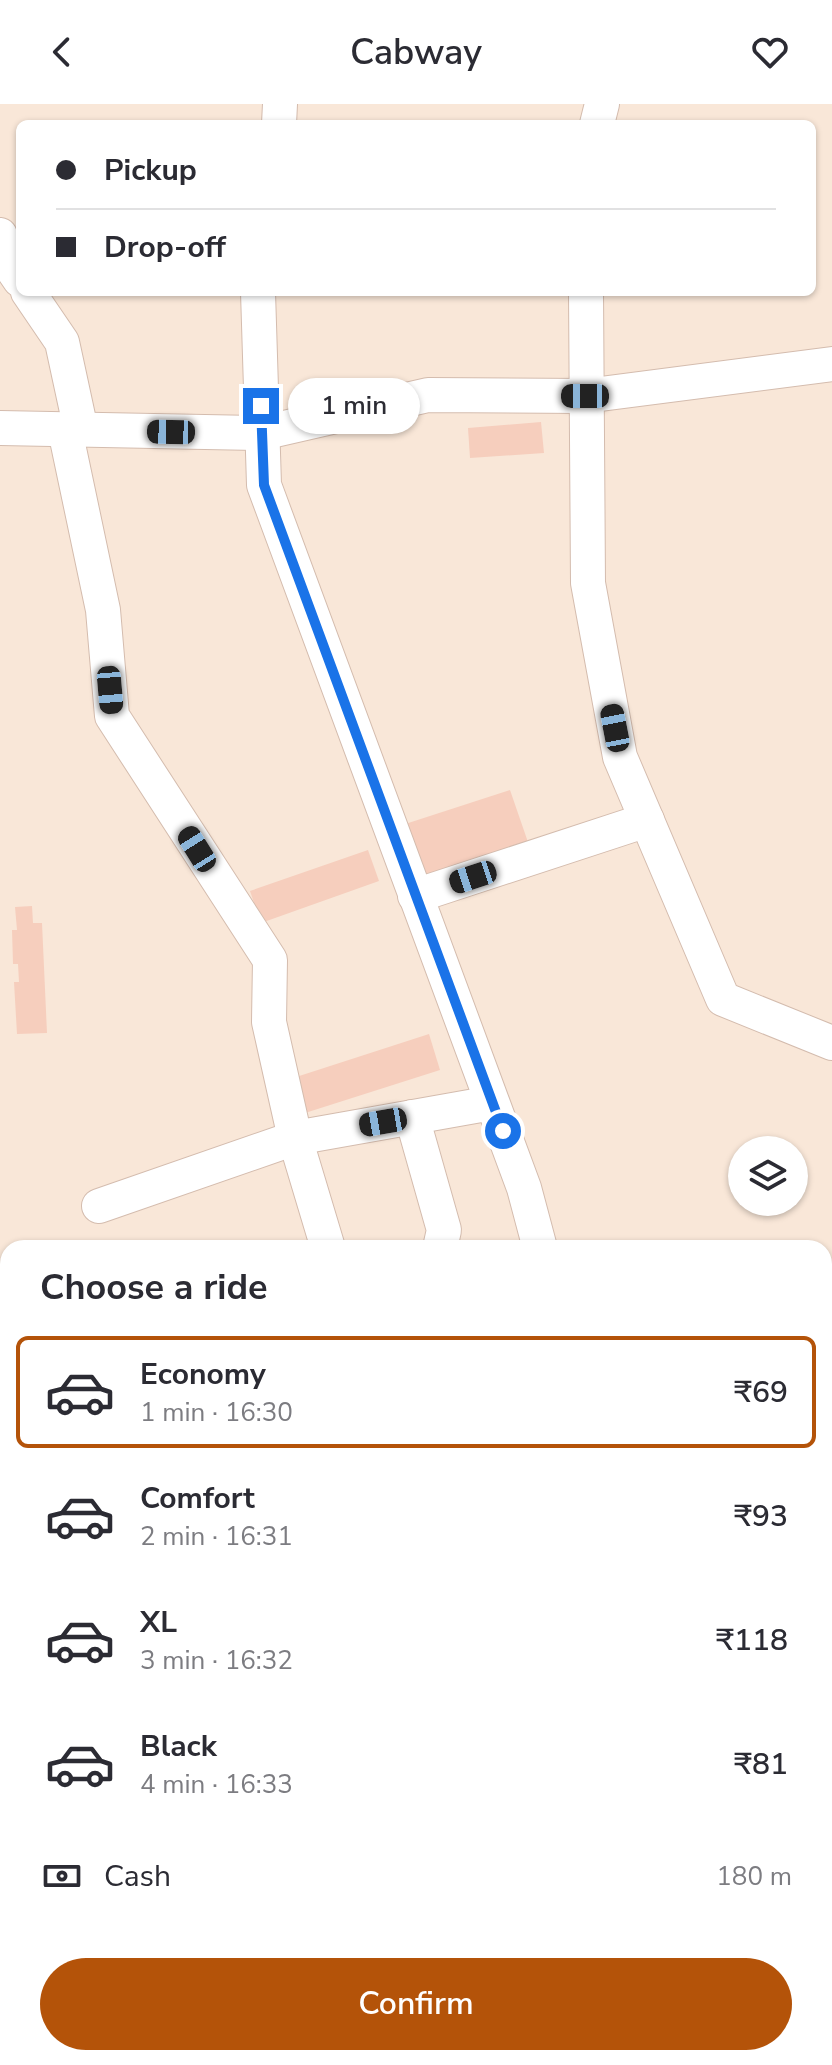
<!DOCTYPE html>
<html lang="en">
<head>
<meta charset="utf-8">
<style>
	body { margin:0; font-family:"Nunito Sans",sans-serif; background:#f7f7f7; color:#2b2b33; height:100vh; display:flex; flex-direction:column; font-size:30px; white-space:nowrap }
	* { box-sizing:border-box; margin:0 }
	p { font-size:26px; color:#7c7c81 }
	.icon { flex:none; width:44px; height:44px; fill:none; stroke:currentColor; stroke-width:2; stroke-linecap:round; stroke-linejoin:round }
	.map { position:relative; flex:1; overflow:hidden }
	.drawer { position:absolute; left:0px; top:1136px; width:832px; height:826px; display:flex; flex-direction:column; background:#fff; border-radius:24px 24px 0 0; box-shadow:0 2px 6px #0004 }
	.drawer>* { flex:none }
	.top-card { position:absolute; left:16px; top:16px; width:800px; height:176px; border-radius:12px; box-shadow:0 2px 6px #0004; display:grid; align-content:center; height:176px; padding:0 40px; background:#fff }
	.buttons { position:absolute; left:728px; top:1032px; display:grid; gap:16px }
	.buttons a { display:grid; place-items:center; width:80px; height:80px; border-radius:50%; background:#fff; box-shadow:0 2px 6px #0004; font-size:40px }
	.end { position:absolute; width:36px; height:36px; margin:-18px; border:10px solid #1a73e8; background:#fff; box-shadow:0 0 0 4px #fff }
	.from { border-radius:50% }
	.bubble { position:absolute; height:56px; border-radius:28px; background:#fff; box-shadow:0 2px 6px #0004; font-size:26px; font-weight:600; line-height:56px; text-align:center }
	.car { position:absolute; width:24px; height:48px; margin:-24px -12px; border-radius:10px; box-shadow:0 0 6px 2px #0007; background:linear-gradient(#222 24%,#8ab4d8 0 40%,#222 0 76%,#8ab4d8 0 86%,#222 0) }
	.top-card b { display:flex; align-items:center; gap:28px; height:76px; font-size:30px }
	.top-card b+b { border-top:2px solid #e1e1e2 }
	.top-card i { width:20px; height:20px; background:#2b2b33 }
	ul { padding:0; list-style:none }
	li { display:flex; align-items:center; gap:24px; height:112px; margin:0 16px 12px; padding:0 24px; border:4px solid transparent; border-radius:12px }
	li div { flex:1 }
	li b { display:block; font-size:30px }
	li em { font-style:normal; font-weight:600 }
	li.on { border-color:#b45309 }
	li>.icon { width:72px; height:72px; stroke-width:1.5 }
	h2 { padding:0 40px; font-size:36px; line-height:96px }
	.pay { display:flex; align-items:center; gap:20px; height:88px; padding:0 40px; font-size:30px }
	.pay p { margin-inline-start:auto }
	.cta { display:flex; gap:16px; margin-top:auto; padding:16px 40px }
	.cta a { flex:1; height:92px; border-radius:48px; background:#b45309; color:#fff; font-size:32px; font-weight:600; line-height:92px; text-align:center }
	header { display:flex; justify-content:space-between; align-items:center; height:104px; padding:0 40px; background:#fff; font-size:36px; font-weight:600 }
	.map>svg:first-child { display:block }
	.residential { fill:#f9e7d8; fill-rule:evenodd }
	.building { fill:#f6cebd }
	.lines { fill:none; stroke-linecap:round; stroke-linejoin:round }
	.minor-casing { stroke:#d4bcae; stroke-width:36 }
	.tertiary-casing { stroke:#d4bcae; stroke-width:46 }
	.minor { stroke:#fff; stroke-width:34 }
	.tertiary { stroke:#fff; stroke-width:44 }
	.route { stroke:#1a73e8; stroke-width:10 }
</style>
</head>
<body>
<header><svg class="icon" aria-label="back" viewBox="0 0 24 24"><path d="M15 5l-7 7 7 7"/></svg>Cabway<svg class="icon" aria-label="heart" viewBox="0 0 24 24"><path d="M12 20l-8-8c-3-5 5-10 8-4 3-6 11-1 8 4z"/></svg></header>
<div class="map">
<svg width="832" height="1961" viewBox="0 0 832 1961">
	<rect width="100%" height="100%" fill="#fef3e8"/>
	<path class="residential" d="M 0,0 L 832,0 L 832,1644 L 824,1640 L 824,1144 L 8,1144 L 8,1191 L 0,1187 ZM 20,20 L 812,20 L 812,188 L 20,188 ZM 742,1046 L 794,1046 L 794,1098 L 742,1098 Z"/>
	<g class="building">
		<polygon points="541,318 544,349 470,354 468,324"/>
		<polygon points="510,686 530,744 416,782 396,723"/>
		<polygon points="368,746 379,777 261,819 250,787"/>
		<polygon points="32,802 33,819 42,819 47,929 17,930 14,878 19,878 18,860 13,860 12,826 17,826 15,803"/>
		<polygon points="429,930 440,966 305,1009 293,974"/>
		<polygon points="825,1205 832,1205 832,1260 824,1260"/>
		<polygon points="824,1330 832,1330 832,1386 824,1385"/>
		<polygon points="824,1522 831,1523 826,1583 824,1583"/>
		<rect x="0" y="1536" width="8" height="47"/>
	</g>
	<g class="lines">
		<defs>
			<g id="minor">
				<polyline points="279,20 280,0"/>
				<polyline points="597,20 602,0"/>
				<polyline points="0,131 9,160 20,176"/>
				<polyline points="28,188 62,238 81,326"/>
				<polyline points="258,188 264,381 524,1084 540,1144"/>
				<polyline points="586,188 588,479 620,653 723,895 832,939"/>
				<polyline points="0,324 262,329 428,291 585,292 832,260"/>
				<polyline points="65,326 103,506 112,612 270,856 269,918 295,1034 328,1144"/>
				<polyline points="415,792 647,716"/>
				<polyline points="412,1013 444,1126 440,1144"/>
				<polyline points="99,1102 295,1034 492,999"/>
				<polyline points="824,1362 832,1362"/>
				<polyline points="824,1638 832,1639"/>
				<polyline points="824,1909 832,1871"/>
				<polyline points="85,1954 85,1961"/>
				<polyline points="818,1954 818,1961"/>
				<polyline points="504,1961 505,1954"/>
			</g>
			<polyline id="tertiary" points="0,1293 8,1292"/>
		</defs>
		<use href="#minor" class="minor-casing"/>
		<use href="#tertiary" class="tertiary-casing"/>
		<use href="#minor" class="minor"/>
		<use href="#tertiary" class="tertiary"/>
	</g>
	<g class="lines">
		<polyline class="route" points="261,302 264,381 503,1027"/>
	</g>
</svg>
<div class="buttons">
<a><svg class="icon" aria-label="layers" viewBox="0 0 24 24"><path d="M12 4l9 5-9 5-9-5zM3 14l9 5 9-5"/></svg></a>
</div>
<i class="end from" style="left:503px;top:1027px"></i>
<i class="end" style="left:261px;top:302px"></i>
<div class="bubble" style="left:288px;top:274px;width:132px">1 min</div>
<i class="car" style="left:585px;top:292px;rotate:270deg"></i>
<i class="car" style="left:171px;top:328px;rotate:271deg"></i>
<i class="car" style="left:110px;top:586px;rotate:175deg"></i>
<i class="car" style="left:615px;top:624px;rotate:349deg"></i>
<i class="car" style="left:197px;top:745px;rotate:328deg"></i>
<i class="car" style="left:473px;top:773px;rotate:252deg"></i>
<i class="car" style="left:383px;top:1018px;rotate:260deg"></i>
<div class="top-card">
<b><i class="from"></i>Pickup</b>
<b><i></i>Drop-off</b>
</div>
<section class="drawer">
<h2>Choose a ride</h2>
<ul>
<li class="on"><svg class="icon" aria-label="car" viewBox="0 0 24 24"><path d="M5 17H2v-5l4-1 3-4h7l3 4 3 1v5h-3M9 17h6M6 11h13"/><circle cx="7" cy="17" r="2"/><circle cx="17" cy="17" r="2"/></svg><div><b>Economy</b><p>1 min · 16:30</p></div><em>₹69</em></li>
<li><svg class="icon" aria-label="car" viewBox="0 0 24 24"><path d="M5 17H2v-5l4-1 3-4h7l3 4 3 1v5h-3M9 17h6M6 11h13"/><circle cx="7" cy="17" r="2"/><circle cx="17" cy="17" r="2"/></svg><div><b>Comfort</b><p>2 min · 16:31</p></div><em>₹93</em></li>
<li><svg class="icon" aria-label="car" viewBox="0 0 24 24"><path d="M5 17H2v-5l4-1 3-4h7l3 4 3 1v5h-3M9 17h6M6 11h13"/><circle cx="7" cy="17" r="2"/><circle cx="17" cy="17" r="2"/></svg><div><b>XL</b><p>3 min · 16:32</p></div><em>₹118</em></li>
<li><svg class="icon" aria-label="car" viewBox="0 0 24 24"><path d="M5 17H2v-5l4-1 3-4h7l3 4 3 1v5h-3M9 17h6M6 11h13"/><circle cx="7" cy="17" r="2"/><circle cx="17" cy="17" r="2"/></svg><div><b>Black</b><p>4 min · 16:33</p></div><em>₹81</em></li>
</ul>
<div class="pay"><svg class="icon" aria-label="cash" viewBox="0 0 24 24"><path d="M3 7h18v10H3z"/><circle cx="12" cy="12" r="2"/></svg>Cash<p>180 m</p></div>
<div class="cta"><a>Confirm</a></div>
</section>
</div>
</body>
</html>
